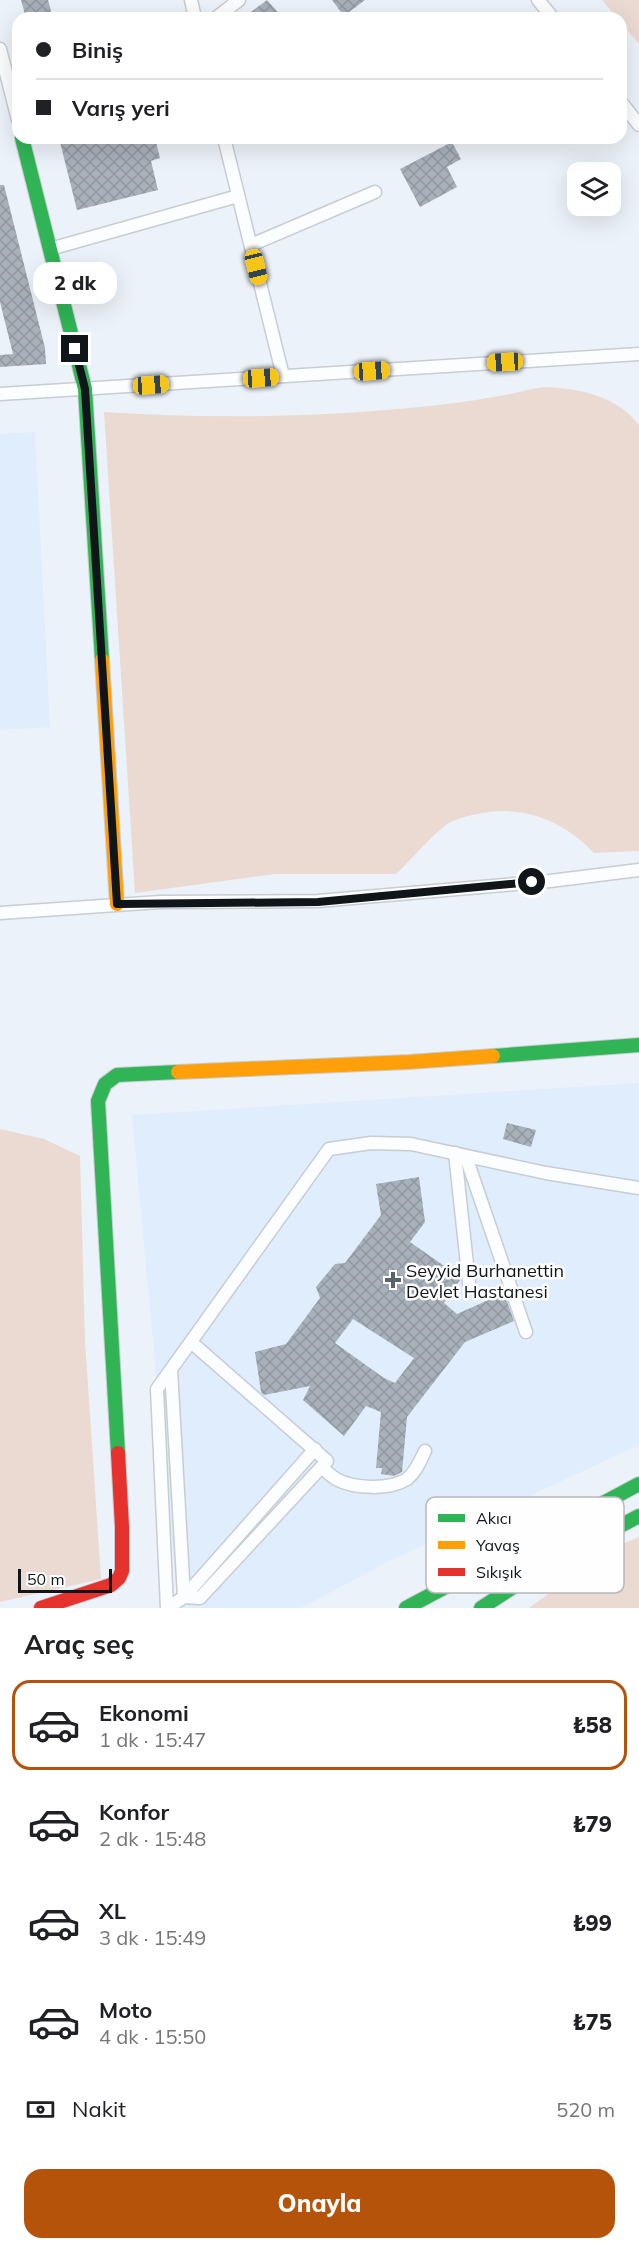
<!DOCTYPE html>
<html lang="tr">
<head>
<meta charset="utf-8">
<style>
	body { margin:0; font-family:Mulish,sans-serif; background:#f6f6f6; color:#202124; height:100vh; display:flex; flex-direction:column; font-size:22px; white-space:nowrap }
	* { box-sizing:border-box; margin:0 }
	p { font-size:20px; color:#757577 }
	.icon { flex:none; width:33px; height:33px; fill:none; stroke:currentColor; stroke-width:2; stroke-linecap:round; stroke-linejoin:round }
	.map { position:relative; height:1608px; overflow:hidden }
	.drawer { display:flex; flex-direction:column; background:#fff; flex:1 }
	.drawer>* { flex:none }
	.guide { position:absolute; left:12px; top:12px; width:615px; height:132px; border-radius:18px; box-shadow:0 6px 24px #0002; display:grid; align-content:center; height:132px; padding:0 24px; background:#fff }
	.tools { position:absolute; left:567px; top:162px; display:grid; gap:12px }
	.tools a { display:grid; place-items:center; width:54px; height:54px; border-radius:12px; background:#fff; box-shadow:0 6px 24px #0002; font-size:30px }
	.scale { position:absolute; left:18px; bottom:15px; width:94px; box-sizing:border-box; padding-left:6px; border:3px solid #10151a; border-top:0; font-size:16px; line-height:21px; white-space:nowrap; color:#10151a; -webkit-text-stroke:4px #fefefe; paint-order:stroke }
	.end { position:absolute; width:27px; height:27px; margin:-14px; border:8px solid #10151a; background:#fff; box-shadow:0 0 0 3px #fff }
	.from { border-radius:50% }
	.bubble { position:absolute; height:42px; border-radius:18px; background:#fff; box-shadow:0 6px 24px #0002; font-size:20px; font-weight:800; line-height:42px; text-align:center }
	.car { position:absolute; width:18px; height:36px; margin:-18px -9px; border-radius:8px; box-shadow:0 0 4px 2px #0007; background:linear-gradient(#f5c518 24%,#345 0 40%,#f5c518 0 76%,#345 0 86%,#f5c518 0) }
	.guide b { display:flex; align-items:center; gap:21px; height:57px; font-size:22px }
	.guide b+b { border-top:2px solid #e0e0e0 }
	.guide i { width:15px; height:15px; background:#202124 }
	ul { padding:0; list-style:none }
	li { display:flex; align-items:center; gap:18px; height:90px; margin:0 12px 9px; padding:0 12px; border:3px solid transparent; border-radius:18px }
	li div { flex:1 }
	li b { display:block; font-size:22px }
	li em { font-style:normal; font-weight:800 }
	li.on { border-color:#b45309 }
	li>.icon { width:54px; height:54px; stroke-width:1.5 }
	h2 { padding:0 24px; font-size:27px; line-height:72px }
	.pay { display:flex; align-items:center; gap:15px; height:66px; padding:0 24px; font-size:22px }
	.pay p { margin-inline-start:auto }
	.cta { display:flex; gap:12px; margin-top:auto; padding:12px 24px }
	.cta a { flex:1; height:69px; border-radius:18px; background:#b45309; color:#fff; font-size:24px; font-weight:800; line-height:69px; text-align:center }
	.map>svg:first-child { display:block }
	.built { fill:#dfedfc }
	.grass { fill:#ebdad2 }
	.building { fill:url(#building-cross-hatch); fill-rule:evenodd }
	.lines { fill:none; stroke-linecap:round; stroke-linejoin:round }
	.street-casing { stroke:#c7cdd2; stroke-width:15 }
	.fast-casing { stroke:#c7cdd2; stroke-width:16 }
	.slow-casing { stroke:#c7cdd2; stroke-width:16 }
	.jam-casing { stroke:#c7cdd2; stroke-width:16 }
	.street { stroke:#fcfdfe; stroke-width:12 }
	.fast { stroke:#30b455; stroke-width:14 }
	.slow { stroke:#ff9f0a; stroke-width:14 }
	.jam { stroke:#e5322d; stroke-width:14 }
	.route { stroke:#10151a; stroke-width:8 }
	.poi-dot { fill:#5d6268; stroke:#fefefe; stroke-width:2 }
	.labels { text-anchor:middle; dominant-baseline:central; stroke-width:5; stroke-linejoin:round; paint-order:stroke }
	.poi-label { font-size:18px; fill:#10151a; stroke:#fefefe; text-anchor:start }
	.key { fill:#fefefe; stroke:#b7b8ba; stroke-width:1.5 }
	.key-label { font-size:16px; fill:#10151a }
</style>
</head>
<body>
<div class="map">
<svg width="639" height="1608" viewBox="0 0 639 1608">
	<defs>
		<pattern id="building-cross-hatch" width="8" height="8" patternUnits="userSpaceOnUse" patternTransform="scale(1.5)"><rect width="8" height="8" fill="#a8b1ba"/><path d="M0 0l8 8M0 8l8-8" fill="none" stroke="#90979f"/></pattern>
	</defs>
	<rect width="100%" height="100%" fill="#ecf2f9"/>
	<g class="built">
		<polygon points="35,432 50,727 0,730 0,434"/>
		<polygon points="639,1083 639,1445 391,1560 301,1608 178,1608 132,1115"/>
	</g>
	<g class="grass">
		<polygon points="602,0 639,0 639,44 621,23 621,18 617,18"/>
		<path d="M 544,387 C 579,388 617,396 639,425 L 639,851 L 594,853 C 563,820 522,804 477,814 C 467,816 454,819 446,825 C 428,839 413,858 396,874 L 275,874 L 135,893 L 104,412 C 198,418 292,418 386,410 C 424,407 462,403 499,396 C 514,394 528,389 544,387 Z"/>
		<polygon points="0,1129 44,1139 80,1156 85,1341 101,1579 0,1602"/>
		<polygon points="639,1537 639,1608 529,1608 610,1549"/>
	</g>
	<g class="building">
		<polygon points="21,0 48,0 53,18 26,18"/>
		<polygon points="267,0 283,18 243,18"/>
		<polygon points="332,0 365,0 344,16"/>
		<polygon points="59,138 155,138 160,158 151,161 158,190 77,210"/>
		<polygon points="452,142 461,159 447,167 457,187 420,207 400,169"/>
		<polygon points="0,185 4,185 45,348 46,364 0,367 0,355 13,354 0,302"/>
		<polygon points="507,1123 536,1130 531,1147 503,1139"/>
		<path d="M 419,1177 L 425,1222 L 410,1242 L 460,1277 L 460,1280 L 444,1303 L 457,1314 L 504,1293 L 514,1321 L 465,1342 L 407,1417 L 402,1472 L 394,1476 L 381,1474 L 382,1468 L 376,1468 L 381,1412 L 366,1406 L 344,1436 L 303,1400 L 310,1386 L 264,1395 L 261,1392 L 255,1352 L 286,1344 L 320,1298 L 316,1287 L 335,1264 L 345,1263 L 381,1215 L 376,1184 ZM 353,1319 L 414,1358 L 395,1383 L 384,1378 L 335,1343 Z"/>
	</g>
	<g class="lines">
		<defs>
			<g id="street">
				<polyline points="191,0 195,18"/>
				<polyline points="538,0 553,18"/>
				<polyline points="216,18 239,0"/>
				<polyline points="0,49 18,120"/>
				<polyline points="621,102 639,125"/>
				<polyline points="224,138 283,376"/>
				<polyline points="251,245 375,192"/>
				<polyline points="50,249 238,196"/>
				<polyline points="0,394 639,354"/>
				<polyline points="0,913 160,902 318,901 550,881 639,870"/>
				<polyline points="455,1153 469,1283"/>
				<polyline points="466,1157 526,1332"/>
				<polyline points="171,1370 184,1597"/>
				<path d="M 322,1467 C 326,1471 331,1476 336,1479 C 354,1489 390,1490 407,1479 C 416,1472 420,1461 425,1451"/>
				<polyline points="184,1597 200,1598 327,1461 191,1342"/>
				<polyline points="167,1608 157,1389 329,1149 371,1143 411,1144 546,1173 639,1188"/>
				<polyline points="168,1608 184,1597 315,1449"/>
			</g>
			<g id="fast">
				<polyline points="22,138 85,389 102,660"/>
				<polyline points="493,1056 639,1045"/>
				<polyline points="118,1453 98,1101 105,1084 117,1075 178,1072"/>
				<polyline points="406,1608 639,1484"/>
				<polyline points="481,1608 550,1563 639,1516"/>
			</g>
			<g id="slow">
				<polyline points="102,660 117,904"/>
				<polyline points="178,1072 409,1062 493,1056"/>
			</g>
			<polyline id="jam" points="41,1608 111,1585 119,1578 122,1571 122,1527 118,1453"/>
		</defs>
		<use href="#street" class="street-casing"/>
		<use href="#fast" class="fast-casing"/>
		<use href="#slow" class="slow-casing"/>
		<use href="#jam" class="jam-casing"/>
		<use href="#street" class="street"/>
		<use href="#fast" class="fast"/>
		<use href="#slow" class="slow"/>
		<use href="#jam" class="jam"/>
	</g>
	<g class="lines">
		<polyline class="route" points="75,349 85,389 117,904 318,902 532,882"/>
	</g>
	<path class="poi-dot" d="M390 1271h6v6h6v6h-6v6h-6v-6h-6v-6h6z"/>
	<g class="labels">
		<g class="poi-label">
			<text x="406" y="1270">Seyyid Burhanettin<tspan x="406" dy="21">Devlet Hastanesi</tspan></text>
		</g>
	</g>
	<rect x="426" y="1497" width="198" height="96" rx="9" class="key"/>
	<rect x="438" y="1514" width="27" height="8" fill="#30b455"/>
	<rect x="438" y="1541" width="27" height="8" fill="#ff9f0a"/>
	<rect x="438" y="1568" width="27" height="8" fill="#e5322d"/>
	<g class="key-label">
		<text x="476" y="1524">Akıcı</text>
		<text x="476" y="1551">Yavaş</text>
		<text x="476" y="1578">Sıkışık</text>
	</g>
</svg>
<div class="tools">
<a><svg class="icon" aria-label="layers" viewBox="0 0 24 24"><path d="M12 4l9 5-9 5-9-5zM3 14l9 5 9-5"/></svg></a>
</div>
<div class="scale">50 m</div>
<i class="end from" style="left:532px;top:882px"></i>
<i class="end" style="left:75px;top:349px"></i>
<div class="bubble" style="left:33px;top:262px;width:84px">2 dk</div>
<i class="car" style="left:256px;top:267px;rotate:166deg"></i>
<i class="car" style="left:505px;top:362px;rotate:267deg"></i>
<i class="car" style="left:372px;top:371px;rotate:86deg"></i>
<i class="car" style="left:261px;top:378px;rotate:86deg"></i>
<i class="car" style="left:151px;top:385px;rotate:86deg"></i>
<div class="guide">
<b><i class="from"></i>Biniş</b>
<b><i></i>Varış yeri</b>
</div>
</div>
<section class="drawer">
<h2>Araç seç</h2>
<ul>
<li class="on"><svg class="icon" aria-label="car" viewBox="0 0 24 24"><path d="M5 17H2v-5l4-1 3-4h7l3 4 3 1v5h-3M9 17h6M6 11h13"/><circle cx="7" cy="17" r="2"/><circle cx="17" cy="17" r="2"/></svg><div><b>Ekonomi</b><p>1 dk · 15:47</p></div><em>₺58</em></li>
<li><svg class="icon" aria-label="car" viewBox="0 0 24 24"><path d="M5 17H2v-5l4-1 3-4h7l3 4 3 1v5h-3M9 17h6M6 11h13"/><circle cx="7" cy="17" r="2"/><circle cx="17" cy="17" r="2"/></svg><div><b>Konfor</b><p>2 dk · 15:48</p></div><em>₺79</em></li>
<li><svg class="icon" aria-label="car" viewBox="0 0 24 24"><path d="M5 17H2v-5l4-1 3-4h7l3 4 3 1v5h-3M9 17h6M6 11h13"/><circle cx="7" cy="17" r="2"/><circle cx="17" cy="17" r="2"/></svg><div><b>XL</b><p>3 dk · 15:49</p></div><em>₺99</em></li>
<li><svg class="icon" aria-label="car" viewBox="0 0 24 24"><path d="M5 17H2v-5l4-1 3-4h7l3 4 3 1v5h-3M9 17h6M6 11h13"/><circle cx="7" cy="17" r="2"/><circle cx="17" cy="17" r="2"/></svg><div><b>Moto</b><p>4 dk · 15:50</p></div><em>₺75</em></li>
</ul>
<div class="pay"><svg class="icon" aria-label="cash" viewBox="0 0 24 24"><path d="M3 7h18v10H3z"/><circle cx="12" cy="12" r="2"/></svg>Nakit<p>520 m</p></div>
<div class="cta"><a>Onayla</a></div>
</section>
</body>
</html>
